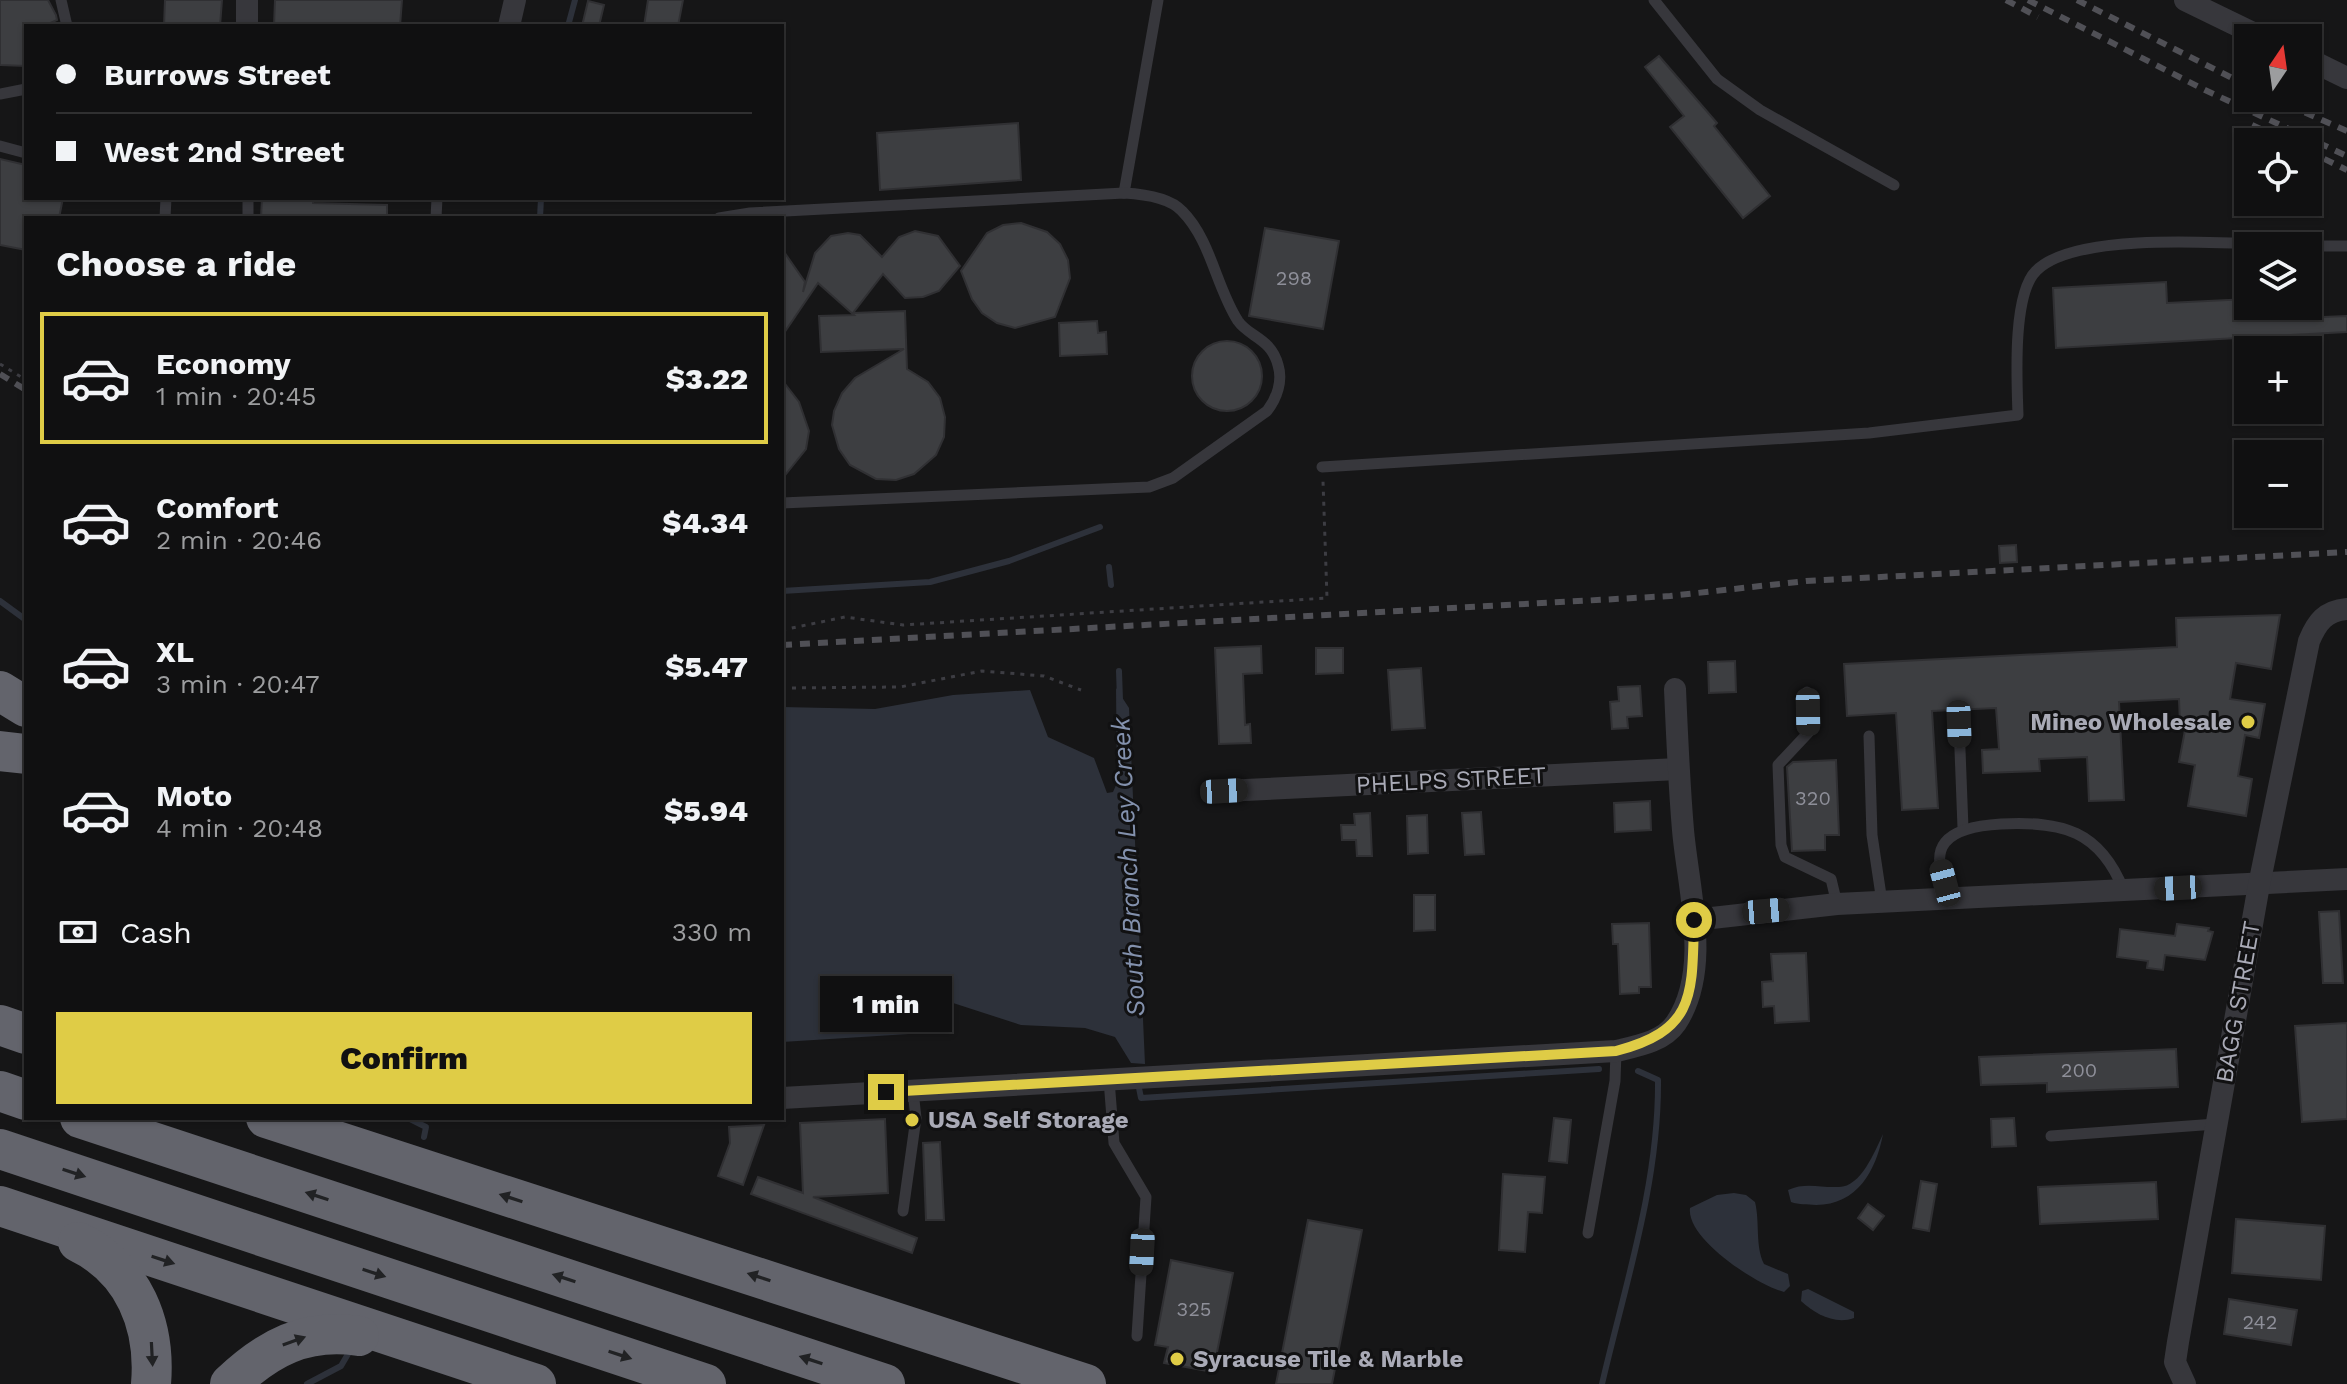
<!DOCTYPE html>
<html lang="en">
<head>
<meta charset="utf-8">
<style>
	body { margin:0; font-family:"Work Sans",sans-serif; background:#19191a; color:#f1f3f6; height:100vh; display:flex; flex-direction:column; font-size:30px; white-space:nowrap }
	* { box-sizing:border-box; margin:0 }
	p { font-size:26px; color:#9c9d9f }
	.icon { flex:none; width:44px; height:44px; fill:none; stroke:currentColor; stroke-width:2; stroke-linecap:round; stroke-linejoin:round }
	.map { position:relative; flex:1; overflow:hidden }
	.details { position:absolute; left:24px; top:216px; width:760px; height:904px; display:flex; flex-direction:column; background:#101011; border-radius:0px; box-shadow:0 2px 6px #0004,0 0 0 2px #303031 }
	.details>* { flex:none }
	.guide { position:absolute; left:24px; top:24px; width:760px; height:176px; border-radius:0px; box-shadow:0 2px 6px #0004,0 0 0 2px #303031; display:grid; align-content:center; height:176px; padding:0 32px; background:#101011 }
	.needle { width:52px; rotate:13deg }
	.fabs { position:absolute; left:2234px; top:24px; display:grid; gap:16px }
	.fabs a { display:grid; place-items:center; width:88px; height:88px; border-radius:0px; background:#101011; box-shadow:0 2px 6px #0004,0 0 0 2px #303031; font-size:40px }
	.end { position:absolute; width:36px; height:36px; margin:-18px; border:10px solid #dfcc46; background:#111; box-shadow:0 0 0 4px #111 }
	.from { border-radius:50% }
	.bubble { position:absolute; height:56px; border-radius:0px; background:#101011; box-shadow:0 2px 6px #0004,0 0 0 2px #303031; font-size:26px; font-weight:800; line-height:56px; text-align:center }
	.car { position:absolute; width:24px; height:48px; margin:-24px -12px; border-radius:10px; box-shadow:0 0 6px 2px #0007; background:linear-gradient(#222 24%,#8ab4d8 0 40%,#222 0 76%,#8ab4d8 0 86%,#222 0) }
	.guide b { display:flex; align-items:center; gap:28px; height:76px; font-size:30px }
	.guide b+b { border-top:2px solid #303031 }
	.guide i { width:20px; height:20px; background:#f1f3f6 }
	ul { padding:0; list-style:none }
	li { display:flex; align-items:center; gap:24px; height:132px; margin:0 16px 12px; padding:0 16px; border:4px solid transparent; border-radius:0px }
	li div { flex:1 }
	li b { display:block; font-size:30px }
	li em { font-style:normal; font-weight:800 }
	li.selected { border-color:#dfcc46 }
	li>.icon { width:72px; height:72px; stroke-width:1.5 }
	h2 { padding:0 32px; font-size:36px; line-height:96px }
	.pay { display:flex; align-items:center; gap:20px; height:88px; padding:0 32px; font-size:30px }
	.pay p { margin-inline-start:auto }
	.action { display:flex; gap:16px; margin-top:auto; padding:16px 32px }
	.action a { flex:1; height:92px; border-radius:0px; background:#dfcc46; color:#111; font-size:32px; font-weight:800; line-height:92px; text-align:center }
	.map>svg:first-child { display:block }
	.water { fill:#2d313a }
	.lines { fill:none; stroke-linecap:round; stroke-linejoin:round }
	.stream { stroke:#2d313a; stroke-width:6 }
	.building { fill:#3d3e41; stroke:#303033; stroke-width:2 }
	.path { stroke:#3d3d43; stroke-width:3; stroke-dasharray:4 6; stroke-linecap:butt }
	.service { stroke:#37373c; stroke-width:11 }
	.minor { stroke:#37373c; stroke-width:22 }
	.motorway { stroke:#63646c; stroke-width:40 }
	.rail { stroke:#505056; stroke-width:6; stroke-dasharray:10 8; stroke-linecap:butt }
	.oneway { fill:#212224 }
	.route { stroke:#dfcc46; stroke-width:10 }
	.poi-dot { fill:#dfcc46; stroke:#111112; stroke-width:3 }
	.labels { text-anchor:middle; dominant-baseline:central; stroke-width:6; stroke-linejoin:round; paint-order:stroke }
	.number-label { font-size:20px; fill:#8e8f99 }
	.poi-label { font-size:24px; font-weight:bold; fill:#a9aab6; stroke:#111112; text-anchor:start }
	.street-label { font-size:24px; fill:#a9aab6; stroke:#111112 }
	.water-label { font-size:26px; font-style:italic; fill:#8391ad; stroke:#111112 }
</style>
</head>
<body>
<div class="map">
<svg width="2347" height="1384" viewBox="0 0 2347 1384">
	<rect width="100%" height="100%" fill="#161617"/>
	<g class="water">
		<polygon points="1116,688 1129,708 1145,1064 1131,1063 1115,1037 1085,1028 1021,1025 950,1002 925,1033 782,1042 782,707 875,709 953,695 1030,690 1048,737 1094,758 1107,793 1113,792 1117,783"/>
		<path d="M 1883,1134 C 1876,1171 1857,1205 1816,1205 C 1807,1204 1799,1205 1791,1202 L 1788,1190 C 1806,1182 1820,1188 1839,1187 C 1861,1187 1875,1151 1883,1134 Z"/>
		<path d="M 1734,1193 L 1746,1195 L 1755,1202 C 1760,1222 1755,1246 1764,1264 L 1788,1274 L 1790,1286 L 1784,1292 C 1757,1285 1686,1239 1690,1208 L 1717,1195 Z"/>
		<path d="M 1808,1289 L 1854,1312 L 1854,1318 C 1835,1325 1815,1314 1801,1301 L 1802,1291 Z"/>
	</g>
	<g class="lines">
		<g class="stream">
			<polyline points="568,26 575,0"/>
			<polyline points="540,218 541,198"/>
			<polyline points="1109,567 1111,585"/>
			<polyline points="782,591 930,582 1009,561 1100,527"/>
			<polyline points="0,601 26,620"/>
			<polyline points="1119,671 1120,700"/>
			<polyline points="1138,1083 1141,1098 1599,1069"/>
			<polyline points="408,1118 426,1127 424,1137"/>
			<polyline points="307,1384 341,1366 348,1354"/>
			<path d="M 1602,1384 C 1625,1285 1659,1183 1658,1080 L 1638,1071"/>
		</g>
	</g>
	<g class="building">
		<polygon points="0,0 48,0 56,15 57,20 44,26 26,26 26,66 0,65"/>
		<polygon points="165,0 222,0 220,26 164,26"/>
		<polygon points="275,0 402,0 400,26 274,26"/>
		<polygon points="648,0 683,0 678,26 644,26"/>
		<polygon points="588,1 604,5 599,26 582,26"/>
		<polygon points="1659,56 1717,123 1714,126 1770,196 1743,218 1670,127 1684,116 1645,67"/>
		<polygon points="1018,123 1021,180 880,190 877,133"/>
		<polygon points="0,159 26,165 26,198 63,198 59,218 26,218 26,250 0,245"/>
		<polygon points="262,198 313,198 313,203 387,205 387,218 261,218"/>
		<polygon points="1021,223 1047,232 1060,244 1068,260 1070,278 1055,317 1015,328 997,323 982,313 972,299 961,271 987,233 1003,225"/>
		<polygon points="1265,228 1339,241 1323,329 1249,316"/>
		<polygon points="915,231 938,236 960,266 939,291 923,297 905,298 883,274 853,313 905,311 907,369 928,382 940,398 945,417 944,437 936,455 914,474 896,480 876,479 850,465 839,449 832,425 834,411 842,393 855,378 904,349 821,352 819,316 854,315 818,283 782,336 782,249 805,282 803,292 815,253 831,236 848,233 860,235 882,257 899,237"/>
		<polygon points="2166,282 2167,303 2248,299 2248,306 2308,306 2308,296 2322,295 2323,317 2347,316 2347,332 2056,348 2053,288"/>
		<polygon points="1097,321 1098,333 1106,332 1107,354 1060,356 1059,323"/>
		<circle cx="1227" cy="376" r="35"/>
		<polygon points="782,380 799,402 809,431 806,449 782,479"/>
		<polygon points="2016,545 2017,562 2000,563 1999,546"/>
		<polygon points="2280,615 2271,669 2236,663 2230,699 2265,704 2259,738 2245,735 2238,776 2252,779 2246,816 2188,806 2195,765 2179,762 2186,725 2180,724 2179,699 2119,702 2124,800 2089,801 2087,757 2039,759 2040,771 1983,773 1982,750 1999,749 1996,708 1932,711 1938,808 1902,810 1896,713 1847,716 1844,664 2177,647 2176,618"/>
		<polygon points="1261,646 1262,673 1243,674 1245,725 1250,724 1251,743 1219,744 1215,648"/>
		<polygon points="1316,648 1343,648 1343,673 1316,674"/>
		<polygon points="1735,661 1736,692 1709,693 1708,662"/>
		<polygon points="1421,668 1425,728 1392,730 1388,670"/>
		<polygon points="1640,686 1642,716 1627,717 1628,728 1612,729 1610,702 1619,701 1618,687"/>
		<polygon points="1836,760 1839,835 1825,835 1825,850 1792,851 1787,767 1793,762"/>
		<polygon points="1650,801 1651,830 1615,832 1614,803"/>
		<polygon points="1481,812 1484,854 1465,855 1462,813"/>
		<polygon points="1370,813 1372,856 1357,856 1356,840 1342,840 1341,825 1355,825 1354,814"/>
		<polygon points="1427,815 1428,853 1408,854 1407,816"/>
		<polygon points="1414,895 1435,895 1435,930 1414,931"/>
		<polygon points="2339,911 2343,983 2323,983 2319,912"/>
		<polygon points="1649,923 1651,987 1639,987 1639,993 1620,994 1618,944 1613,944 1612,924"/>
		<polygon points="2177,924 2209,928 2208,931 2213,932 2205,960 2165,955 2163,970 2147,968 2148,961 2117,957 2120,929 2175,936"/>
		<polygon points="1806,953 1809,1021 1775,1023 1774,1006 1763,1007 1762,982 1773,981 1771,954"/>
		<polygon points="2347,1023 2347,1119 2302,1122 2295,1026"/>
		<polygon points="2176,1049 2178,1087 2047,1092 2047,1083 1981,1085 1979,1057"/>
		<polygon points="1554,1118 1571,1120 1567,1163 1549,1161"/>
		<polygon points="2014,1118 2016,1146 1992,1147 1991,1119"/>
		<polygon points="885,1119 888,1193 813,1197 917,1238 912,1253 751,1194 758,1177 803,1193 800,1123"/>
		<polygon points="764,1125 743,1185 718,1176 730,1143 729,1127"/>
		<polygon points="940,1142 944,1220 926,1220 923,1143"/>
		<polygon points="1503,1174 1545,1177 1542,1213 1528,1212 1525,1252 1499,1250"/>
		<polygon points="1921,1181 1937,1184 1929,1231 1913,1228"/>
		<polygon points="2156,1182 2158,1219 2040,1224 2038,1187"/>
		<polygon points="1868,1204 1884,1216 1873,1230 1858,1218"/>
		<polygon points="2236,1219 2325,1226 2321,1280 2232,1273"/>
		<polygon points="1308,1220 1362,1230 1332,1384 1276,1384"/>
		<polygon points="1171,1260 1233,1273 1213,1372 1164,1363 1168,1347 1155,1345"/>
		<polygon points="2229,1299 2297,1310 2291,1345 2224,1334"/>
	</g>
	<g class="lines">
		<g class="path">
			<polyline points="0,364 26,380"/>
			<polyline points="782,630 845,617 903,625 1327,598 1323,481"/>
			<polyline points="782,688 900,687 982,671 1044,676 1081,690"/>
		</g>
		<g class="service">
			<polyline points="61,0 67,26"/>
			<polyline points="1654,0 1717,79 1760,110 1894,185"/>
			<polyline points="0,94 26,89"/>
			<polyline points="0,146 26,153"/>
			<polyline points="1124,193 1158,0"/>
			<polyline points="165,218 166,198"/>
			<polyline points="248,218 248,198"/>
			<polyline points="436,218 437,198"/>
			<path d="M 719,218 L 750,213 L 1124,193 C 1142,194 1169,197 1182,211 C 1211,240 1216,287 1238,321 C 1249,337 1271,338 1278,365 C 1283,381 1277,398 1267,411 L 1173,478 L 1149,487 L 782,503"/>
			<polyline points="2308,246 2347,246"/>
			<path d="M 1322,467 L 1869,433 L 2018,415 C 2017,382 2012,295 2036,271 C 2077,228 2248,245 2308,246"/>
			<polyline points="1807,692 1808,733 1778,765 1781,845 1785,857 1831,879 1837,904"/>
			<polyline points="1959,724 1963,828"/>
			<polyline points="1869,736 1872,835 1882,902"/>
			<path d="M 1954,898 C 1921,845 1948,827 2001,824 C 2062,821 2100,830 2124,891"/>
			<polyline points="1109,1080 1114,1143 1146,1197 1137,1336"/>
			<polyline points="2051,1136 2216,1124"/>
			<polyline points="903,1211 916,1118 913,1091"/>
			<polyline points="1588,1233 1615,1081 1616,1051"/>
		</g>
		<g class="minor">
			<polyline points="2185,0 2263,38"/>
			<polyline points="247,26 247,0"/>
			<polyline points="509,26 515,0"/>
			<polyline points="2308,59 2347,78"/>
			<polyline points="1224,791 1678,769"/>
			<polyline points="1694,920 1837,904 2347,879"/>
			<path d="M 782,1098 L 1616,1051 C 1637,1046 1663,1042 1676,1023 C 1712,969 1688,889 1683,830 C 1679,783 1677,736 1675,689"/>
			<path d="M 2185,1384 L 2175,1362 L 2178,1342 L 2259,885 L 2309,641 C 2317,622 2325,611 2347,609"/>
		</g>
		<g class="motorway">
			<polyline points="0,691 26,707"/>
			<polyline points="0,751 26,754"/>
			<polyline points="0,1025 26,1034"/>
			<polyline points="0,1091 26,1100"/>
			<polyline points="80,1118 885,1384"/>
			<polyline points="266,1118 1086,1384"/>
			<polyline points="0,1149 706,1384"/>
			<polyline points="0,1206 536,1384"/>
			<path d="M 78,1242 C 134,1269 156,1325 151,1384"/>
			<path d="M 230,1384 C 268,1348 305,1328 359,1336"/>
		</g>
		<g class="rail">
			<polyline points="2006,0 2038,17"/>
			<polyline points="2028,0 2205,90 2347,156"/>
			<polyline points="2077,0 2248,86"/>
			<polyline points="2272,98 2347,131"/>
			<polyline points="2252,125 2288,142"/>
			<polyline points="2308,151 2347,170"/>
			<polyline points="0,374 26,390"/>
			<polyline points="782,645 1670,596 1806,581 2347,552"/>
		</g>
	</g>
	<defs><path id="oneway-solid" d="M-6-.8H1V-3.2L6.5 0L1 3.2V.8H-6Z" transform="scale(2)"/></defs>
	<g class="oneway">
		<use href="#oneway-solid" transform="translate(74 1173) rotate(18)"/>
		<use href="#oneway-solid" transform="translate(317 1196) rotate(-162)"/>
		<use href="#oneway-solid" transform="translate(511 1198) rotate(-162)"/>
		<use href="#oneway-solid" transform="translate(163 1260) rotate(18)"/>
		<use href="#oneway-solid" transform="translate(374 1273) rotate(18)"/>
		<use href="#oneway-solid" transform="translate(759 1277) rotate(-162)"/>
		<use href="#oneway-solid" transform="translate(564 1278) rotate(-162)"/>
		<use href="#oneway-solid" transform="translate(294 1341) rotate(-20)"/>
		<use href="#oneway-solid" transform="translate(152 1354) rotate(87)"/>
		<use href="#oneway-solid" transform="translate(620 1355) rotate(18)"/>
		<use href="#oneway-solid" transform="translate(811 1360) rotate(-162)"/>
	</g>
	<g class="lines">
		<path class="route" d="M 886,1092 L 1616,1051 C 1696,1030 1692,995 1694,920"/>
	</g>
	<g class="poi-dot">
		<circle cx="2248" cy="722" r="8"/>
		<circle cx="912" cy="1120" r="8"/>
		<circle cx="1177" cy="1359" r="8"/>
	</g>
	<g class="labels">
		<g class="number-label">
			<text x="1294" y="278">298</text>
			<text x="1813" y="798">320</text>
			<text x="2079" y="1070">200</text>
			<text x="1194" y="1309">325</text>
			<text x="2260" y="1322">242</text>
		</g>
		<g class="poi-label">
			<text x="2232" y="722" text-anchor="end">Mineo Wholesale</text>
			<text x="928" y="1120">USA Self Storage</text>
			<text x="1193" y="1359">Syracuse Tile &amp; Marble</text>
		</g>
		<g class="street-label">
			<text transform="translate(1451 780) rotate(-3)">PHELPS STREET</text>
			<text transform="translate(2238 1002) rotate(-80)">BAGG STREET</text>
		</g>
		<g class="water-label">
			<text transform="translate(1128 867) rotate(-93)">South Branch Ley Creek</text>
		</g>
	</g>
</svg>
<div class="fabs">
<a><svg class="needle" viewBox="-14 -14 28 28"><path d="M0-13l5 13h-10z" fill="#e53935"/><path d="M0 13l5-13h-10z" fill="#9c9d9f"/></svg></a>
<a><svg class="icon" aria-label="locate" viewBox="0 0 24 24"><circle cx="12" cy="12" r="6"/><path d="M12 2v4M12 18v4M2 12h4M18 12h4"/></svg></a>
<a><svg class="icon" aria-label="layers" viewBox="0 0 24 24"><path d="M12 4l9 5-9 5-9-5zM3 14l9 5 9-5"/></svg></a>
<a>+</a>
<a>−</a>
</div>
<i class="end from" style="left:1694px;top:920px"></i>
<i class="end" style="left:886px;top:1092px"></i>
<div class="bubble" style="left:820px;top:976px;width:132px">1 min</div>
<i class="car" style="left:1808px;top:712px;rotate:179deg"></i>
<i class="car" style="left:1959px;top:724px;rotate:178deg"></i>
<i class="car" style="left:1224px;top:791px;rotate:87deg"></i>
<i class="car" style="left:1945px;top:883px;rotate:345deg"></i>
<i class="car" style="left:2178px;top:888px;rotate:267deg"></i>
<i class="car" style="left:1766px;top:911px;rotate:85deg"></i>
<i class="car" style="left:1142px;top:1252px;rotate:183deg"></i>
<div class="guide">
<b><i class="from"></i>Burrows Street</b>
<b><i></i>West 2nd Street</b>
</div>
<section class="details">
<h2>Choose a ride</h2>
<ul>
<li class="selected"><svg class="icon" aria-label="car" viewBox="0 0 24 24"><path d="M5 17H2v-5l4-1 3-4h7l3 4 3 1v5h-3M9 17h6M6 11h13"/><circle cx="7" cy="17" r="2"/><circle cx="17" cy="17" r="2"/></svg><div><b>Economy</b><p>1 min · 20:45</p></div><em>$3.22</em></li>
<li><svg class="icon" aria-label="car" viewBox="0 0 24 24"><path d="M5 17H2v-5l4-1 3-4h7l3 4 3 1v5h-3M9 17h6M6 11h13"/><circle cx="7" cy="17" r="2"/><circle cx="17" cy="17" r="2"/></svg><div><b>Comfort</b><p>2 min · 20:46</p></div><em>$4.34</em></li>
<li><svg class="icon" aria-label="car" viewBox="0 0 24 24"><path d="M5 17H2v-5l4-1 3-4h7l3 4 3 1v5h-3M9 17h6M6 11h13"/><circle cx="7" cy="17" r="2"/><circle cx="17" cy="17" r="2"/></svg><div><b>XL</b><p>3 min · 20:47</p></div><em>$5.47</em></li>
<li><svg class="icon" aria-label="car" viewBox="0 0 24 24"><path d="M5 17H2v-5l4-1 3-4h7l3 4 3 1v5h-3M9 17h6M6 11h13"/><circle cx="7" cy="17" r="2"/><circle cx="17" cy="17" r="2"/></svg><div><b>Moto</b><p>4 min · 20:48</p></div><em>$5.94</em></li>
</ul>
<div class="pay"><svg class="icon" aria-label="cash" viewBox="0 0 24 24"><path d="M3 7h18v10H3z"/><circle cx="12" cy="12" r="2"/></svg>Cash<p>330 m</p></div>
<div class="action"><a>Confirm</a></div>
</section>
</div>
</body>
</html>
